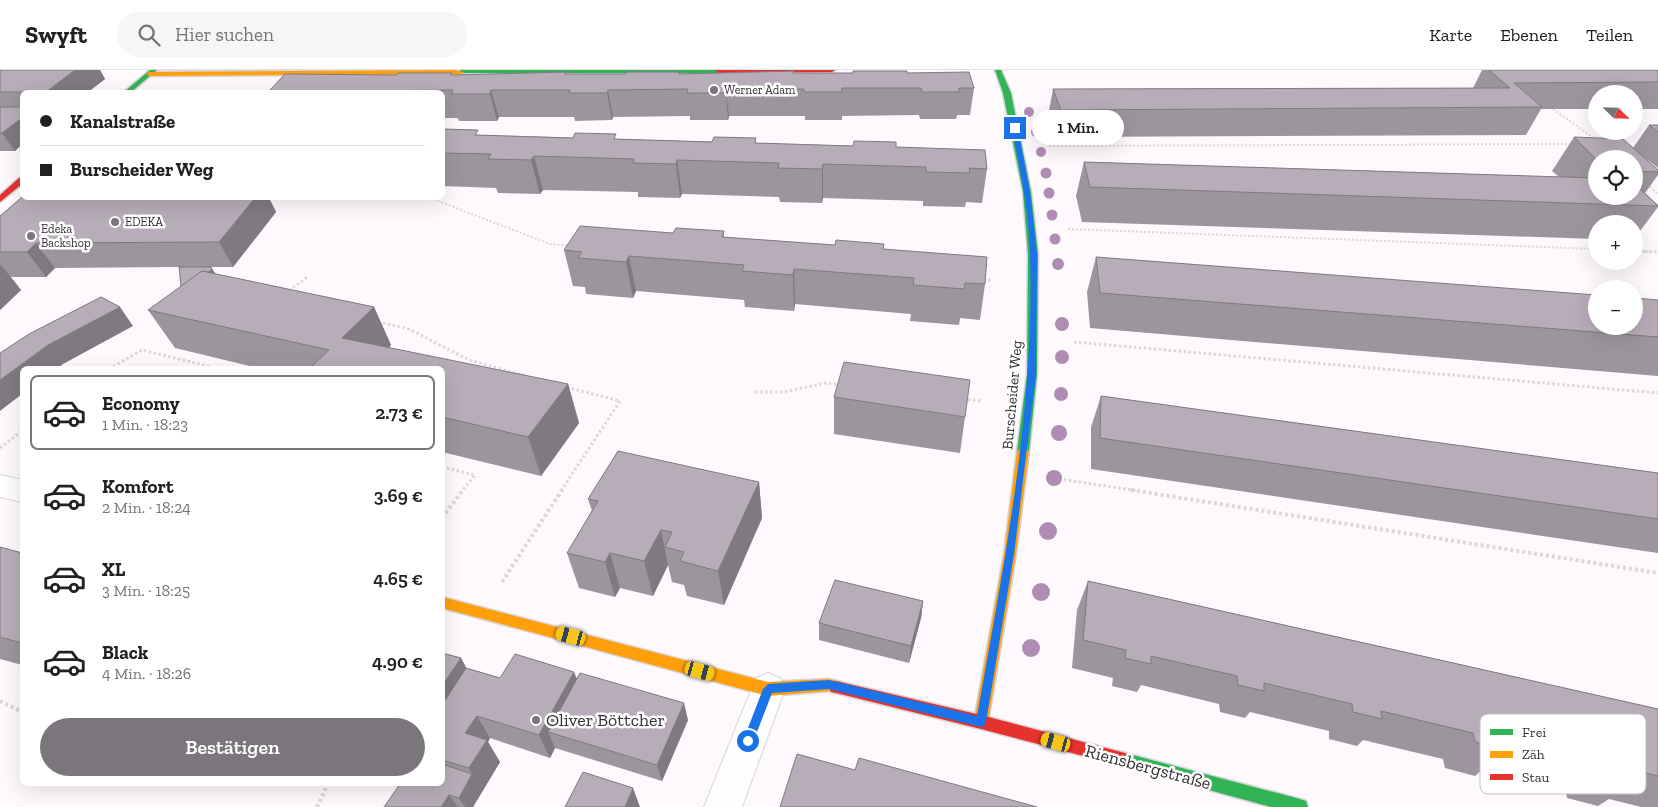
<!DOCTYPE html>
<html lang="de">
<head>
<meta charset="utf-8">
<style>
	body { margin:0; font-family:"Zilla Slab",serif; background:#f6f6f6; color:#202124; height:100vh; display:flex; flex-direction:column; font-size:19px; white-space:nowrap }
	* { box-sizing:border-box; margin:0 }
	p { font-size:16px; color:#757577 }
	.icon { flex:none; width:28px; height:28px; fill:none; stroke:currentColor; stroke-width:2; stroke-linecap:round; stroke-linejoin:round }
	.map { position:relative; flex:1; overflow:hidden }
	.panel { position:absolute; left:20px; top:296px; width:425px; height:420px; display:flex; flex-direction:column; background:#fff; border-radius:8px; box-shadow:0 5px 20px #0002 }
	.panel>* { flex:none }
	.hud { position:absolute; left:20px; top:20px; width:425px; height:110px; border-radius:8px; box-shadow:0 5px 20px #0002; display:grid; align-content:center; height:110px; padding:0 20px; background:#fff }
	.needle { width:32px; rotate:113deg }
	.fabs { position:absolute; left:1588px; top:15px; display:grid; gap:10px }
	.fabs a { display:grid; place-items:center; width:55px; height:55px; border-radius:50%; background:#fff; box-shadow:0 5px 20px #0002; font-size:25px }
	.end { position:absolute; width:22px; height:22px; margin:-11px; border:6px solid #1a73e8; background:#fff; box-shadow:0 0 0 2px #fff }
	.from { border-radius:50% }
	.bubble { position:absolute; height:35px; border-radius:18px; background:#fff; box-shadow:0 5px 20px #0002; font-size:16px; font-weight:600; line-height:35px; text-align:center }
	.car { position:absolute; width:15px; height:30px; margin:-15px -8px; border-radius:6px; box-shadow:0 0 4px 1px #0007; background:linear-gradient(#f5c518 24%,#345 0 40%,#f5c518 0 76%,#345 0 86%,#f5c518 0) }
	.hud b { display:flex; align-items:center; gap:18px; height:48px; font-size:19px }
	.hud b+b { border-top:1px solid #e0e0e0 }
	.hud i { width:12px; height:12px; background:#202124 }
	ul { padding:9px 0 0; list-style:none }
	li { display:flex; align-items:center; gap:15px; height:75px; margin:0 10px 8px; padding:0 10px; border:2px solid transparent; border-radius:8px }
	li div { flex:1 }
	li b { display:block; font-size:19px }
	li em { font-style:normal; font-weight:600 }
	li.active { border-color:#7b767c }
	li>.icon { width:45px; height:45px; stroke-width:1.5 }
	.action { display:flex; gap:10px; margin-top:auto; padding:10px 20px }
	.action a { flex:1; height:58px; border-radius:30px; background:#7b767c; color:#fff; font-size:20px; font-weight:600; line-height:58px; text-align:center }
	header { display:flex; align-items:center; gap:30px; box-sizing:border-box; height:70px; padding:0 25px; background:#fff; border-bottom:1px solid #e0e0e0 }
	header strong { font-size:24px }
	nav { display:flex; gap:28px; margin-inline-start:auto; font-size:18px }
	.search { width:350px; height:45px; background:#f6f6f6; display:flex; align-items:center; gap:12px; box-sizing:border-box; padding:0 18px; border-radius:28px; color:#757577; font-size:19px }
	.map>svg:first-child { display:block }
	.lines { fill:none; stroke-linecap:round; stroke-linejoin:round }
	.street-casing { stroke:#d9d4da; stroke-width:2 }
	.fast-casing { stroke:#d9d4da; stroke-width:3 }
	.slow-casing { stroke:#d9d4da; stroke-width:3 }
	.jam-casing { stroke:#d9d4da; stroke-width:3 }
	.path-far2 { stroke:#dad8da; stroke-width:2; stroke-dasharray:2 2; stroke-linecap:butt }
	.path-far1 { stroke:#dad8da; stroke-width:3; stroke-dasharray:2.5 2.5; stroke-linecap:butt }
	.path { stroke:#dad8da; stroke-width:4; stroke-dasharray:3 3; stroke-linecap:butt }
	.street { fill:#fffeff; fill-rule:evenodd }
	.fast { fill:#30b455; fill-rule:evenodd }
	.slow { fill:#ff9f0a; fill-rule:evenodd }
	.jam { fill:#e5322d; fill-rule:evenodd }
	.tree { fill:#af8db3 }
	.wall { fill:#9d959e; fill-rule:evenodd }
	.shaded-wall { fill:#807981 }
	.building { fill:#b7adb8; stroke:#807981 }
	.route { fill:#1a73e8 }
	.poi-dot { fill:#7b767c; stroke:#fff; stroke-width:2 }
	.labels { text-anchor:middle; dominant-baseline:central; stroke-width:5; stroke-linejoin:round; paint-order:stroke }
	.far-poi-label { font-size:12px; fill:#352f36; stroke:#fff; text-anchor:start }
	.street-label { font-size:15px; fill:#352f36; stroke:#fff }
	.near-poi-label { font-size:18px; fill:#352f36; stroke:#fff; text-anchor:start }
	.near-street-label { font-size:18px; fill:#352f36; stroke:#fff }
	.key { fill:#fff; stroke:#c2c1c3; stroke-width:1 }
	.key-label { font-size:14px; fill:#352f36 }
</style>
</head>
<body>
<header>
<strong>Swyft</strong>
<div class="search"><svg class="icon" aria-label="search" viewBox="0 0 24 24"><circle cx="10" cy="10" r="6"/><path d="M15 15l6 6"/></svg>Hier suchen</div>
<nav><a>Karte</a><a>Ebenen</a><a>Teilen</a></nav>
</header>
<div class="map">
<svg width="1658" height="737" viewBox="0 0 1658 737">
	<rect width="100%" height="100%" fill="#fdf9fd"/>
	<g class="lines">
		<defs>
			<g id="street">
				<polygon points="0,405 22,410 22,432 0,427"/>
				<polygon points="768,603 780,608 785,619 742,737 704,737 756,608"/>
			</g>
			<g id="fast">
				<polygon points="150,0 157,0 131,22 124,22"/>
				<polygon points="461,0 721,0 721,1 718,3 459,3 458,2"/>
				<polygon points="995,0 1001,0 1011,23 1031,122 1038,184 1037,304 1029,381 1023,385 1017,381 1027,304 1028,184 1023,122 1003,23"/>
				<polygon points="1125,683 1300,729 1306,731 1308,737 1271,737 1125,697 1120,695 1117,690 1120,685"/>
			</g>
			<g id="slow">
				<polygon points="453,0 464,2 461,4 149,6 146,4 149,2"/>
				<polygon points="1023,377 1029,381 1016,484 988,652 986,657 981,659 976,657 974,652 1004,484 1017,381"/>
				<polygon points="442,527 768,612 829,609 841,612 843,617 841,622 836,623 829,621 768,626 442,538"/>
			</g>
			<g id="jam">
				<polygon points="715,0 835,0 832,2 718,3"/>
				<polygon points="19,108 22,108 22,114 0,132 0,125"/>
				<polygon points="836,611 981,645 1125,683 1130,685 1133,690 1130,695 1125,697 981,659 836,623 831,622 829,617 831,612"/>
			</g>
		</defs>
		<use href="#street" class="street-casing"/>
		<use href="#fast" class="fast-casing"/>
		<use href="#slow" class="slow-casing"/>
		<use href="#jam" class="jam-casing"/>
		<g class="path-far2">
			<polyline points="1553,39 1595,69"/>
			<polyline points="1049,76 1573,74"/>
			<polyline points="1647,114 1658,124"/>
			<polyline points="430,128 550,174 571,176"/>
			<polyline points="1068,159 1596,179"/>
			<polyline points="1634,181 1655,182"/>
		</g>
		<g class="path-far1">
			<polyline points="1634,181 1658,182"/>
			<polyline points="983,210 993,210"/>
			<polyline points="289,221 307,207"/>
			<polyline points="378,252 409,259 469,290 526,306"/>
			<polyline points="1074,272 1658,323"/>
			<polyline points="109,299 142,280 220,299"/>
			<polyline points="755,322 784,322 825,313 840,315"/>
			<polyline points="963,329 982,331"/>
			<polyline points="0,378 22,361"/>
			<polyline points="442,397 475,405 462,421"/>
			<polyline points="1054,408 1139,421"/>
			<polyline points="561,421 620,331 566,317"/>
		</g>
		<g class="path">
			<polyline points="1131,420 1658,503"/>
			<polyline points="442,448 463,420"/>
			<polyline points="502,512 562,420"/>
			<polyline points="0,631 22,642"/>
			<polyline points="317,737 328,714"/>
		</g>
		<use href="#street" class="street"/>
		<use href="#fast" class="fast"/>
		<use href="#slow" class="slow"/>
		<use href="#jam" class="jam"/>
	</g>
	<g class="tree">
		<circle cx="1029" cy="42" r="5"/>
		<circle cx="1036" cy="62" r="5"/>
		<circle cx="1041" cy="82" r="5"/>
		<circle cx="1046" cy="103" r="5.5"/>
		<circle cx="1049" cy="123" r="5.5"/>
		<circle cx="1052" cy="145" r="5.5"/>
		<circle cx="1055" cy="169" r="5.5"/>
		<circle cx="1058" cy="194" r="6"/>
		<circle cx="1062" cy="254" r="7"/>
		<circle cx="1062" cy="287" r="7"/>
		<circle cx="1061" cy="324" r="7"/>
		<circle cx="1059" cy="363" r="8"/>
		<circle cx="1054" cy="408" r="8"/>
		<circle cx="1048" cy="461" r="9"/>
		<circle cx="1041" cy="522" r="9"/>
		<circle cx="1031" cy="578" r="9"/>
	</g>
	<g class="wall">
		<polygon points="0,0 100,0 105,9 88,22 22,22 22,74 15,81 0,81"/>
		<polygon points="1482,0 1658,0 1658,39 1634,39 1634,24 1596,24 1596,39 1541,39 1526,65 1056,67 1048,46 1053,19 1473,18"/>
		<polygon points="566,2 567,4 907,3 974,18 970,45 957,45 956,49 920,49 919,45 842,46 842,50 805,50 805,46 729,46 728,50 690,50 690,46 613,47 612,50 575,51 574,47 499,47 497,51 459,51 458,48 442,48 442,22 269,22 269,21 397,5 452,3 452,5"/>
		<path d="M 1649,55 L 1658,55 L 1658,98 L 1640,84 L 1658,100 L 1658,105 L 1645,123 L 1658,135 L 1658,137 L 1634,169 L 1634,154 L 1596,154 L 1596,169 L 1082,152 L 1076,126 L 1084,92 L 1559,107 L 1552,101 L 1574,67 L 1633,78 ZM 1596,89 L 1634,89 L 1634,126 L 1596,126 Z"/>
		<polygon points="442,59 479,65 896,77 987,99 982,133 966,132 965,137 923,136 923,131 823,128 822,133 780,132 779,127 682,124 680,128 638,127 638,122 543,120 540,124 498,123 496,118 442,116"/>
		<polygon points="22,128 269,128 276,142 233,197 211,197 215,204 374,237 391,275 389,278 568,314 579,353 541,406 442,382 442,299 262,299 175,278 148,240 181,217 180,197 55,198 46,207 11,207 21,220 0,240 0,146"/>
		<polygon points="724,161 724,167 884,179 985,214 980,250 960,248 959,255 910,251 911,244 795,234 794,241 745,237 744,230 636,221 633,228 586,224 585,217 573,216 564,180 673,163"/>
		<polygon points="1096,187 1658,230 1658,306 1090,258 1087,222"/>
		<polygon points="1101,326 1658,403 1658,483 1091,399 1091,357"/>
		<polygon points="834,327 965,347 960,383 834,364"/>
		<polygon points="759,412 762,448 724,535 687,526 684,515 672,512 668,495 653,526 620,518 615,527 579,518 567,483 592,441 588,429"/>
		<polygon points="0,477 22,483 22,595 0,589"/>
		<polygon points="1088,511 1658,639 1658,737 1641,737 1609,729 1598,736 1567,728 1565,719 1483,699 1475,706 1445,698 1443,689 1363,670 1357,676 1329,669 1329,661 1250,642 1245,648 1220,642 1219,634 1141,615 1137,622 1112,616 1113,608 1072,598 1077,540"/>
		<polygon points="923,531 921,548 909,593 819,570 819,553"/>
		<polygon points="442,583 461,588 466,598 500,608 577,608 688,650 662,711 555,678 550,688 490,668 488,672 500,692 473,737 384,737 442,714"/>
	</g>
	<g class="shaded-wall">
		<polygon points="75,0 100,0 105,9 88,22 46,22"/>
		<polygon points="726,19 729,46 728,50 726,23"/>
		<polygon points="491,20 499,47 497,51 490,24"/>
		<polygon points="608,20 613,47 612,50 607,23"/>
		<polygon points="22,48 22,74 15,81 2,63"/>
		<polygon points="534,86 543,120 540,124 531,90"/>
		<polygon points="677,90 682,124 680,128 676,94"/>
		<polygon points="823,94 823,128 822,133 822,99"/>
		<polygon points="255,128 269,128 276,142 233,197 219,172"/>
		<polygon points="36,173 55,198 46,207 27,182"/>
		<polygon points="629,186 636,221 633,228 626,192"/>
		<polygon points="0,195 1,195 21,220 0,240"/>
		<polygon points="211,197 217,206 187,227"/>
		<polygon points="794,199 795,234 794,241 793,205"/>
		<polygon points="120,237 133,256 63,294 57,299 22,299 22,324 0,341 0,310 48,275"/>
		<polygon points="374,237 391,275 368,299 342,268"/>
		<polygon points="568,314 579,353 541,406 528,367"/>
		<polygon points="759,412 762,448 724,535 718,501"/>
		<polygon points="661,460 668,495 653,526 644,491"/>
		<polygon points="610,483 620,518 615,527 605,492"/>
		<polygon points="923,531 921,548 909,593 911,576"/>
		<polygon points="461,588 479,621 442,681 442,616"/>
		<polygon points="574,602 584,625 548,662 555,678 550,688 539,665"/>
		<polygon points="684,633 688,650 662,711 657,695"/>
		<polygon points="477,646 490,668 488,672 500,692 473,737 465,737 459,728 472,704 469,698 465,663"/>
		<polygon points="633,718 640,737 625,737"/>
		<polygon points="449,725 458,737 441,737"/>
	</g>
	<g class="building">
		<polygon points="0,0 75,0 46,22 0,22"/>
		<polygon points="1489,0 1658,0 1658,12 1514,13 1542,37 1061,40 1053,19 1510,18"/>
		<polygon points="794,1 793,3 853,3 853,1 907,1 907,3 969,2 974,18 959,18 959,22 922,22 921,18 842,18 842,22 804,22 804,19 726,19 726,23 687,23 688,19 608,20 607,23 569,23 570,20 491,20 490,24 451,24 453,20 373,21 372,22 333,22 335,21 269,21 285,4 397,5 398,3 452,3 451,5 566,2 565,4 626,4 626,2 679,2 679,4"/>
		<polygon points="0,37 22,37 22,48 2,63 0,63"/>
		<polygon points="1649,55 1658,55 1658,62"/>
		<polygon points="442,59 478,60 475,65 573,68 575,63 616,64 614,69 712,72 714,67 756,68 755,73 853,76 854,71 896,72 896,77 985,80 987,99 969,98 970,103 926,102 926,97 823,94 822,99 778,98 779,93 677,90 676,94 633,93 634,89 534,86 531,90 488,89 491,84 442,83"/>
		<polygon points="1574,67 1623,69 1658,100 1658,102 1634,101 1634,89 1596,89"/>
		<polygon points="1084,92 1596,108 1596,126 1634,126 1634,113 1658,136 1090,117"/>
		<polygon points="22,127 22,128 255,128 219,172 36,173 27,182 0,182 0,146"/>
		<polygon points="580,156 673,163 676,158 724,161 722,167 835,175 836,170 884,174 883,179 987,187 985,214 965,213 964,219 913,215 914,208 794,199 793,205 742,201 744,195 629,186 626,192 578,188 582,182 564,180"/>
		<polygon points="1096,187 1596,225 1596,256 1634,256 1634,228 1658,230 1658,267 1100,223"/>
		<polygon points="179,197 211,197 212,200 208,202 202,201 181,217"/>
		<polygon points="202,201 374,237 342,268 568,314 528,367 442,347 442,299 309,299 329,280 148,240"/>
		<polygon points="101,227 120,237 48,275 0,310 0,283 29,264"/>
		<polygon points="844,292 970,310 965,347 834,327"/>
		<polygon points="1101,326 1658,403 1658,449 1100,368"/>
		<polygon points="618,381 759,412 718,501 680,491 684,482 665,477 672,462 661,460 644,491 610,483 605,492 567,483 598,431 588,429"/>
		<polygon points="0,477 22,483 22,573 0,567"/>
		<polygon points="835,510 923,531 911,576 819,553"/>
		<polygon points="1088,511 1658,639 1658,706 1633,700 1637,711 1604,703 1601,693 1504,670 1506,680 1475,672 1473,663 1381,641 1382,649 1353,642 1352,634 1264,613 1264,621 1238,615 1237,606 1151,586 1151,594 1125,588 1126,580 1083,570"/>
		<polygon points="442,583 461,588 442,616"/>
		<polygon points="515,584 574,602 539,665 477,646 465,663 487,670 469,698 442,690 442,635 466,598 500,608"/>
		<polygon points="580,603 684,633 657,695 548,662"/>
		<polygon points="797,684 855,700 859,688 1037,737 780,737"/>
		<polygon points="442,694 472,704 459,728 449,725 441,737 384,737 400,714 442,714"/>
		<polygon points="583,702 633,718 625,737 565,737"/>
	</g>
	<path class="route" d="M 1015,56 L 1018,58 L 1030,122 L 1037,184 L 1036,304 L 1014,484 L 986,652 L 984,656 L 981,657 L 829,619 L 772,623 L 752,675 L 748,676 L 745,675 L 743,671 L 763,619 L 768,614 L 829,610 L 977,646 C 1004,494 1035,340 1030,185 C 1029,142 1020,100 1012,58 Z"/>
	<g class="poi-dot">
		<circle cx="714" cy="20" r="5"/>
		<circle cx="115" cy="152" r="5"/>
		<circle cx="31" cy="166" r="5"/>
		<circle cx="536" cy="650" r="5"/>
	</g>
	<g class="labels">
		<g class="far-poi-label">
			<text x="724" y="20">Werner Adam</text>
			<text x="125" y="152">EDEKA</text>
			<text x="41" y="159">Edeka<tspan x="41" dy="14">Backshop</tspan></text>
		</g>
		<g class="street-label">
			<text transform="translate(1012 325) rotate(-85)">Burscheider Weg</text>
		</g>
		<g class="near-poi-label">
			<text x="546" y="650">Oliver Böttcher</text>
		</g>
		<g class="near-street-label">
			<text transform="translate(1148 697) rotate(15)">Riensbergstraße</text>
		</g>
	</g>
	<rect x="1480" y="644" width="166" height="80" rx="8" class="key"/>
	<rect x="1490" y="659" width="23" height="6" fill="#30b455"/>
	<rect x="1490" y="681" width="23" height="7" fill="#ff9f0a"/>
	<rect x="1490" y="704" width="23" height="6" fill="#e5322d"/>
	<g class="key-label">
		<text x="1522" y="667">Frei</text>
		<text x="1522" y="689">Zäh</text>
		<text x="1522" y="712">Stau</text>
	</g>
</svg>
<div class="fabs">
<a><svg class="needle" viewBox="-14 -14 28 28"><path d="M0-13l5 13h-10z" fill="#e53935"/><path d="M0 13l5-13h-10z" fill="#757577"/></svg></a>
<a><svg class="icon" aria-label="locate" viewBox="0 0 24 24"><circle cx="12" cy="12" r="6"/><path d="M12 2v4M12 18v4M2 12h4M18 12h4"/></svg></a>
<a>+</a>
<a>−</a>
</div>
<i class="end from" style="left:748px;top:671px"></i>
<i class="end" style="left:1015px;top:58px"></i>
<div class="bubble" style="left:1032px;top:40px;width:92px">1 Min.</div>
<i class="car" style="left:571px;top:566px;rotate:285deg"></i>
<i class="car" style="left:700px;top:601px;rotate:105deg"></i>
<i class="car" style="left:1056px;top:672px;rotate:285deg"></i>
<div class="hud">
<b><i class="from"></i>Kanalstraße</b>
<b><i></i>Burscheider Weg</b>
</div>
<section class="panel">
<ul>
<li class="active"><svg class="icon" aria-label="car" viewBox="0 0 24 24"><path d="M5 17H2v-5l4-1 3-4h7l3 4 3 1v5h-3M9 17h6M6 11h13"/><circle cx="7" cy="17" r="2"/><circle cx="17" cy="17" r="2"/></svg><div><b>Economy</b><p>1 Min. · 18:23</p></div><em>2.73 €</em></li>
<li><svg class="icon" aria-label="car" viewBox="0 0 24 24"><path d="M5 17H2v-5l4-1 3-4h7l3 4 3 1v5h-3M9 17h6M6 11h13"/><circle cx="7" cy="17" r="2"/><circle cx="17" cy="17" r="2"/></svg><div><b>Komfort</b><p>2 Min. · 18:24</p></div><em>3.69 €</em></li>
<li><svg class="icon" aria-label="car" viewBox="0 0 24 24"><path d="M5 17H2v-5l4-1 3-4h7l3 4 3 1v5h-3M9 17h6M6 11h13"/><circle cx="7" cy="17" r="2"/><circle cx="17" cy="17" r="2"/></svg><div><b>XL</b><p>3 Min. · 18:25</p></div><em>4.65 €</em></li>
<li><svg class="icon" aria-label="car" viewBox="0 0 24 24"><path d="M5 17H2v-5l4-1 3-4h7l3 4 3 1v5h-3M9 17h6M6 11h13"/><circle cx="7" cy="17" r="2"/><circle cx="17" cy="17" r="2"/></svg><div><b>Black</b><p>4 Min. · 18:26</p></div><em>4.90 €</em></li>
</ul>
<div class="action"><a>Bestätigen</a></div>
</section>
</div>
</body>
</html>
